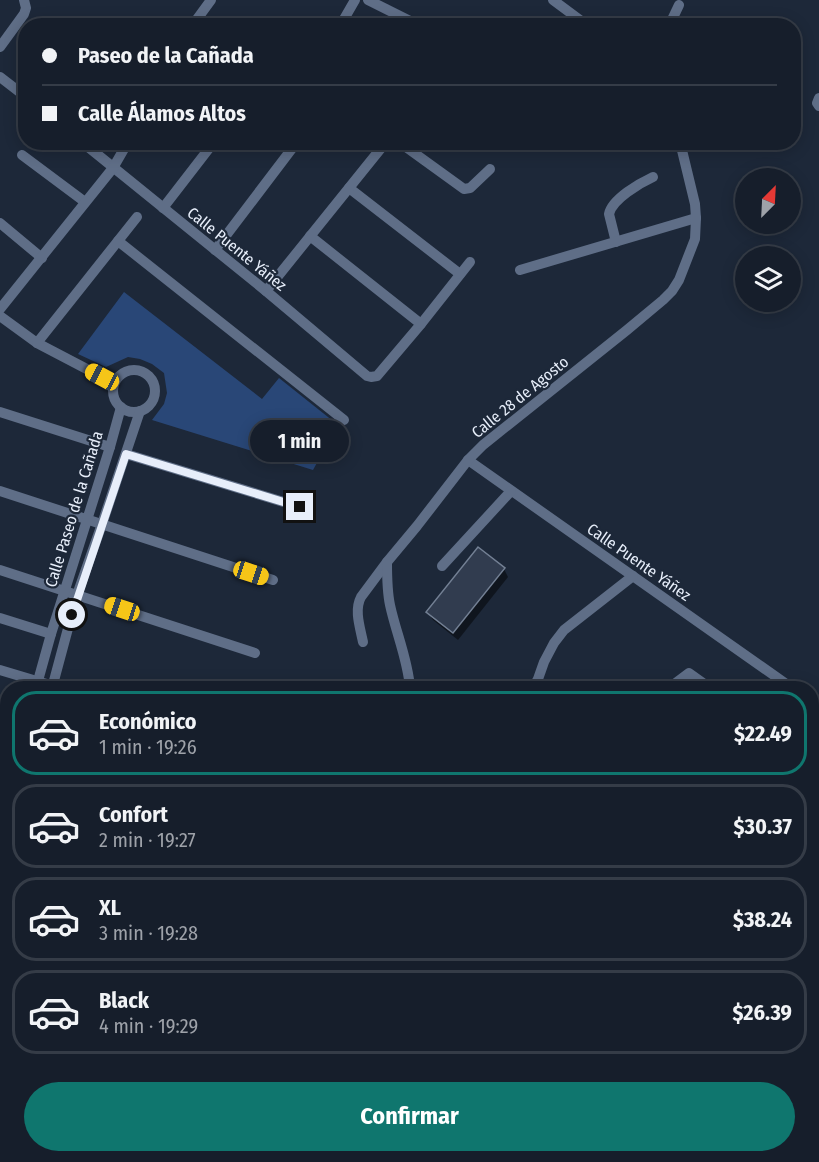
<!DOCTYPE html>
<html lang="es">
<head>
<meta charset="utf-8">
<style>
	body { margin:0; font-family:"Fira Sans Condensed",sans-serif; background:#1f2733; color:#f1f3f6; height:100vh; display:flex; flex-direction:column; font-size:22px; white-space:nowrap }
	* { box-sizing:border-box; margin:0 }
	p { font-size:20px; color:#9ea2a9 }
	.icon { flex:none; width:33px; height:33px; fill:none; stroke:currentColor; stroke-width:2; stroke-linecap:round; stroke-linejoin:round }
	.map { position:relative; flex:1; overflow:hidden }
	.sheet { position:absolute; left:0px; top:681px; width:819px; height:482px; display:flex; flex-direction:column; background:#161e2b; border-radius:24px 24px 0 0; box-shadow:0 3px 15px #0003,0 0 0 2px #353c47 }
	.sheet>* { flex:none }
	.guide { position:absolute; left:18px; top:18px; width:783px; height:132px; border-radius:24px; box-shadow:0 3px 15px #0003,0 0 0 2px #353c47; display:grid; align-content:center; height:132px; padding:0 24px; background:#161e2b }
	.needle { width:39px; rotate:24deg }
	.tools { position:absolute; left:735px; top:168px; display:grid; gap:12px }
	.tools a { display:grid; place-items:center; width:66px; height:66px; border-radius:50%; background:#161e2b; box-shadow:0 3px 15px #0003,0 0 0 2px #353c47; font-size:30px }
	.end { position:absolute; width:27px; height:27px; margin:-14px; border:8px solid #e7eefa; background:#111; box-shadow:0 0 0 3px #111 }
	.from { border-radius:50% }
	.bubble { position:absolute; height:42px; border-radius:21px; background:#161e2b; box-shadow:0 3px 15px #0003,0 0 0 2px #353c47; font-size:20px; font-weight:700; line-height:42px; text-align:center }
	.car { position:absolute; width:18px; height:36px; margin:-18px -9px; border-radius:8px; box-shadow:0 0 4px 2px #0007; background:linear-gradient(#f5c518 24%,#345 0 40%,#f5c518 0 76%,#345 0 86%,#f5c518 0) }
	.guide b { display:flex; align-items:center; gap:21px; height:57px; font-size:22px }
	.guide b+b { border-top:2px solid #353c47 }
	.guide i { width:15px; height:15px; background:#f1f3f6 }
	ul { padding:10px 0 0; list-style:none }
	li { display:flex; align-items:center; gap:18px; height:84px; margin:0 12px 9px; padding:0 12px; border:3px solid #353c47; border-radius:24px }
	li div { flex:1 }
	li b { display:block; font-size:22px }
	li em { font-style:normal; font-weight:700 }
	li.on { border-color:#0f766e }
	li>.icon { width:54px; height:54px; stroke-width:1.5 }
	.cta { display:flex; gap:12px; margin-top:auto; padding:12px 24px }
	.cta a { flex:1; height:69px; border-radius:36px; background:#0f766e; color:#fff; font-size:24px; font-weight:700; line-height:69px; text-align:center }
	.map>svg:first-child { display:block }
	.green { fill:#294777 }
	.shadow { fill:#0007 }
	.building { fill:#313c4f; stroke:#738094; stroke-width:1.5 }
	.lines { fill:none; stroke-linecap:round; stroke-linejoin:round }
	.minor { stroke:#5f6e87; stroke-width:10 }
	.route { stroke:#e7eefa; stroke-width:8 }
	.labels { text-anchor:middle; dominant-baseline:central; stroke-width:4.5; stroke-linejoin:round; paint-order:stroke }
	.street-label { font-size:16px; fill:#e7eefa; stroke:#1d2839 }
</style>
</head>
<body>
<div class="map">
<svg width="819" height="1162" viewBox="0 0 819 1162">
	<rect width="100%" height="100%" fill="#1d2839"/>
	<g class="green">
		<polygon points="124,292 262,399 279,378 338,425 313,470 152,420 164,404 167,393 164,373 152,364 140,359 128,357 106,367 78,354"/>
		<polygon points="721,1155 769,1155 764,1162 729,1162"/>
	</g>
	<polygon class="shadow" points="504,569 508,577 458,640 433,620 428,613"/>
	<polygon class="building" points="478,547 505,568 453,633 426,612"/>
	<g class="lines">
		<g class="minor">
			<polyline points="368,0 420,26"/>
			<polyline points="553,0 588,26"/>
			<polyline points="192,26 211,0"/>
			<polyline points="340,26 355,0"/>
			<polyline points="669,26 679,5"/>
			<polyline points="0,47 24,14 26,8 24,0"/>
			<polyline points="0,77 26,97"/>
			<polyline points="819,98 817,103 819,106"/>
			<polyline points="82,142 266,291 367,376 371,377 377,376 421,324 470,262"/>
			<polyline points="399,142 464,189 470,188 490,169"/>
			<polyline points="22,155 85,202"/>
			<polyline points="349,188 460,274"/>
			<polyline points="163,208 214,142"/>
			<polyline points="0,223 42,258"/>
			<polyline points="310,236 421,324"/>
			<polyline points="118,241 344,420"/>
			<path d="M 616,242 L 609,214 C 612,199 640,183 653,177"/>
			<polyline points="215,250 297,142"/>
			<polyline points="520,270 696,218"/>
			<polyline points="266,291 386,142"/>
			<polyline points="0,309 113,168 128,142"/>
			<polyline points="0,316 37,343 102,377 115,381"/>
			<polyline points="37,343 137,217"/>
			<circle cx="134" cy="391" r="21"/>
			<polyline points="0,412 110,447"/>
			<polyline points="126,454 300,507"/>
			<polyline points="468,460 792,688"/>
			<polyline points="0,491 273,580"/>
			<polyline points="442,566 511,491"/>
			<polyline points="0,570 255,653"/>
			<polyline points="0,618 51,634"/>
			<path d="M 363,642 C 360,627 354,610 361,597 L 387,562"/>
			<polyline points="0,670 60,688"/>
			<polyline points="36,688 51,634 110,447 121,407"/>
			<polyline points="52,688 77,595 102,524 140,411"/>
			<path d="M 410,688 C 408,660 396,633 390,605 C 387,591 387,576 387,562 L 417,526 L 468,460 L 483,445 L 627,330 L 663,300 L 672,291 L 679,280 L 695,239 L 696,218 L 695,204 L 680,142"/>
			<polyline points="533,688 538,679 544,662 554,643 564,630 633,576"/>
			<polyline points="669,688 689,673 710,688"/>
			<polyline points="812,702 819,707"/>
			<polyline points="0,768 8,773"/>
			<polyline points="812,798 819,788"/>
			<polyline points="812,818 819,809"/>
			<polyline points="0,824 8,815"/>
			<polyline points="812,888 819,878"/>
			<polyline points="0,922 8,912"/>
			<polyline points="812,953 819,959"/>
			<polyline points="0,1021 8,1011"/>
			<polyline points="0,1040 8,1047"/>
			<polyline points="812,1047 819,1054"/>
			<polyline points="812,1117 819,1106"/>
			<polyline points="86,1155 87,1162"/>
			<polyline points="105,1155 107,1162"/>
			<polyline points="265,1155 265,1162"/>
			<polyline points="380,1155 384,1162"/>
			<polyline points="526,1155 535,1162"/>
			<polyline points="616,1155 625,1162"/>
			<polyline points="636,1155 645,1162"/>
			<polyline points="706,1155 714,1162"/>
			<polyline points="158,1162 198,1155"/>
			<polyline points="777,1162 782,1155"/>
		</g>
	</g>
	<g class="lines">
		<polyline class="route" points="72,615 126,454 300,507"/>
	</g>
	<g class="labels">
		<g class="street-label">
			<text transform="translate(237 249) rotate(39)">Calle Puente Yáñez</text>
			<text transform="translate(520 397) rotate(-39)">Calle 28 de Agosto</text>
			<text transform="translate(74 509) rotate(-73)">Calle Paseo de la Cañada</text>
			<text transform="translate(639 562) rotate(35)">Calle Puente Yáñez</text>
		</g>
	</g>
</svg>
<div class="tools">
<a><svg class="needle" viewBox="-14 -14 28 28"><path d="M0-13l5 13h-10z" fill="#e53935"/><path d="M0 13l5-13h-10z" fill="#9ea2a9"/></svg></a>
<a><svg class="icon" aria-label="layers" viewBox="0 0 24 24"><path d="M12 4l9 5-9 5-9-5zM3 14l9 5 9-5"/></svg></a>
</div>
<i class="end from" style="left:72px;top:615px"></i>
<i class="end" style="left:300px;top:507px"></i>
<div class="bubble" style="left:250px;top:420px;width:99px">1 min</div>
<i class="car" style="left:102px;top:377px;rotate:298deg"></i>
<i class="car" style="left:251px;top:573px;rotate:108deg"></i>
<i class="car" style="left:122px;top:609px;rotate:288deg"></i>
<div class="guide">
<b><i class="from"></i>Paseo de la Cañada</b>
<b><i></i>Calle Álamos Altos</b>
</div>
<section class="sheet">
<ul>
<li class="on"><svg class="icon" aria-label="car" viewBox="0 0 24 24"><path d="M5 17H2v-5l4-1 3-4h7l3 4 3 1v5h-3M9 17h6M6 11h13"/><circle cx="7" cy="17" r="2"/><circle cx="17" cy="17" r="2"/></svg><div><b>Económico</b><p>1 min · 19:26</p></div><em>$22.49</em></li>
<li><svg class="icon" aria-label="car" viewBox="0 0 24 24"><path d="M5 17H2v-5l4-1 3-4h7l3 4 3 1v5h-3M9 17h6M6 11h13"/><circle cx="7" cy="17" r="2"/><circle cx="17" cy="17" r="2"/></svg><div><b>Confort</b><p>2 min · 19:27</p></div><em>$30.37</em></li>
<li><svg class="icon" aria-label="car" viewBox="0 0 24 24"><path d="M5 17H2v-5l4-1 3-4h7l3 4 3 1v5h-3M9 17h6M6 11h13"/><circle cx="7" cy="17" r="2"/><circle cx="17" cy="17" r="2"/></svg><div><b>XL</b><p>3 min · 19:28</p></div><em>$38.24</em></li>
<li><svg class="icon" aria-label="car" viewBox="0 0 24 24"><path d="M5 17H2v-5l4-1 3-4h7l3 4 3 1v5h-3M9 17h6M6 11h13"/><circle cx="7" cy="17" r="2"/><circle cx="17" cy="17" r="2"/></svg><div><b>Black</b><p>4 min · 19:29</p></div><em>$26.39</em></li>
</ul>
<div class="cta"><a>Confirmar</a></div>
</section>
</div>
</body>
</html>
